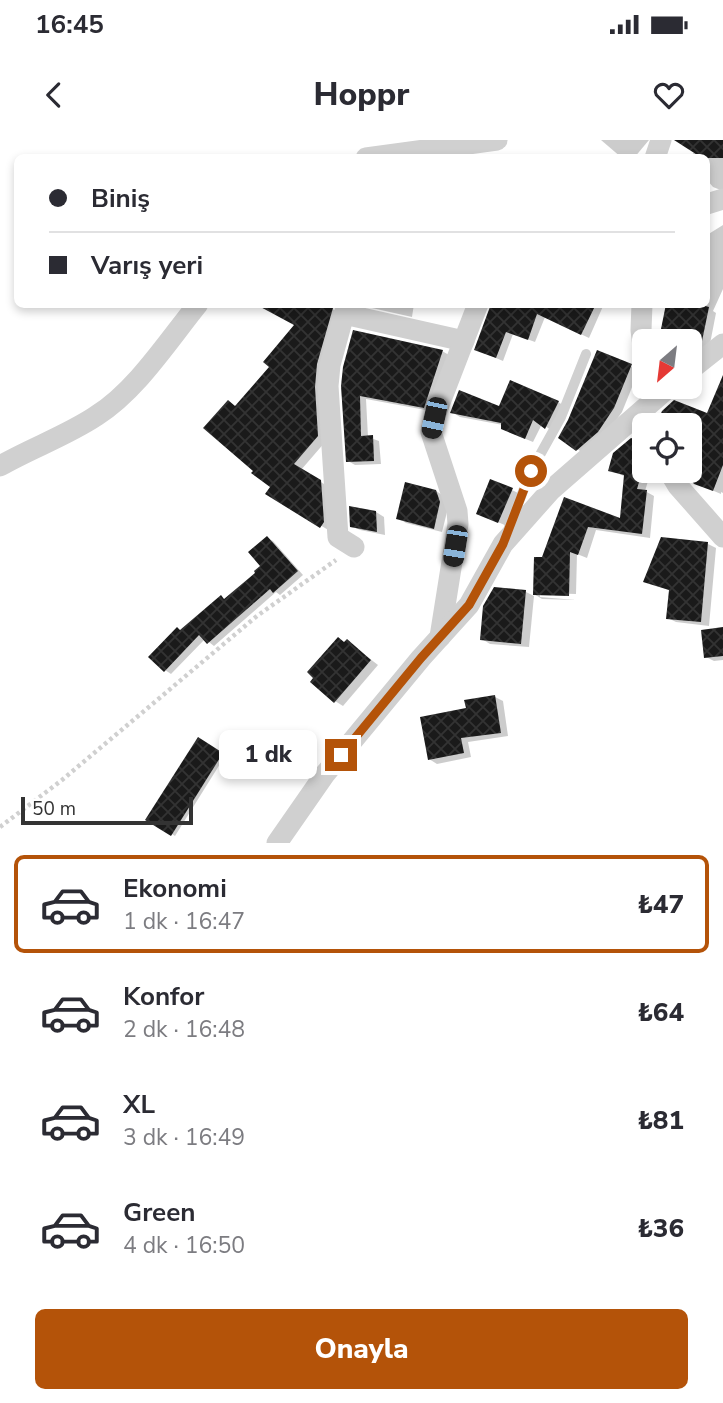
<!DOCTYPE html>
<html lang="tr">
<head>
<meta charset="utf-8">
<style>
	body { margin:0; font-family:"Nunito Sans",sans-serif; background:#f2f2f3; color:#2b2b33; height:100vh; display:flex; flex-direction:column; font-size:26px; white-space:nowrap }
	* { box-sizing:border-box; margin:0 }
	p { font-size:23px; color:#7c7c81 }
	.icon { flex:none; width:38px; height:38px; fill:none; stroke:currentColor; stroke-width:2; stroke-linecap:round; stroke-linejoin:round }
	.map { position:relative; height:703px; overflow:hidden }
	.sheet { display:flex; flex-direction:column; background:#fff; flex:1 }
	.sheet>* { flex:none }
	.guide { position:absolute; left:14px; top:14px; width:696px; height:154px; border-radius:10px; box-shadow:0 4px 10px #0003; display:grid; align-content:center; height:154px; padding:0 35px; background:#fff }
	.needle { width:46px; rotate:208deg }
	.fabs { position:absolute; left:632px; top:189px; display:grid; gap:14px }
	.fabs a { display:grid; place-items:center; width:70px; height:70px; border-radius:10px; background:#fff; box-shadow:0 4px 10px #0003; font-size:35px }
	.scale { position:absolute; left:21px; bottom:18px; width:172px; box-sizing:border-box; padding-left:7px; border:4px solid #333; border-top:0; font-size:19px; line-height:24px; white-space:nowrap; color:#333; -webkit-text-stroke:5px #fff; paint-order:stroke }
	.end { position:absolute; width:32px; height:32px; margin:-16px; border:9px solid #b45309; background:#fff; box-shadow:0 0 0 4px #fff }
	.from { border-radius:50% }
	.bubble { position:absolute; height:49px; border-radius:10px; background:#fff; box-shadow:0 4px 10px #0003; font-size:23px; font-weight:800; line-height:49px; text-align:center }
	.car { position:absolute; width:21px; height:42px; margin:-21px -10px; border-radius:9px; box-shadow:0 0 5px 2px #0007; background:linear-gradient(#222 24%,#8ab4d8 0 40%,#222 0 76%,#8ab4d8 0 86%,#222 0) }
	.guide b { display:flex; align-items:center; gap:24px; height:66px; font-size:26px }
	.guide b+b { border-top:2px solid #e1e1e2 }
	.guide i { width:18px; height:18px; background:#2b2b33 }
	ul { padding:12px 0 0; list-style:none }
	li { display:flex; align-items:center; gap:21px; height:98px; margin:0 14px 10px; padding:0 21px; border:4px solid transparent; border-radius:10px }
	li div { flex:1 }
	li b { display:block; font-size:26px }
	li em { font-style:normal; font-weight:800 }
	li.active { border-color:#b45309 }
	li>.icon { width:63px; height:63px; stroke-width:1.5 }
	.action { display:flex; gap:14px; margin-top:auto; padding:14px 35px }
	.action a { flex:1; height:80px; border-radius:10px; background:#b45309; color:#fff; font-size:28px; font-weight:800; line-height:80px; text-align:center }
	.status { display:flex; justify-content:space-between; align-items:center; height:49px; padding:0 35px; background:#fff; direction:ltr }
	.status svg { height:19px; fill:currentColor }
	header { display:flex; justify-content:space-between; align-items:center; height:91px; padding:0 35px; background:#fff; font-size:32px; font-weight:800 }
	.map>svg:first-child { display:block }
	.shadow { fill:#0003 }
	.building { fill:url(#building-cross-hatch) }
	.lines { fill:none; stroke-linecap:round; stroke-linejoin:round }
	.path { stroke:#d0d0d0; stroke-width:4.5; stroke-dasharray:3.5 3.5; stroke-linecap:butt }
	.lane { stroke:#d0d0d0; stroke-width:10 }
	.street { stroke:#d0d0d0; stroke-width:21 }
	.route { stroke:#b45309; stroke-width:9 }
</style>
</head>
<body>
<div class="status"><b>16:45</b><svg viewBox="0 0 49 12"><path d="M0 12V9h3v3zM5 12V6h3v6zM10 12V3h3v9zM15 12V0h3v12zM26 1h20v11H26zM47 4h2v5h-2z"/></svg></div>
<header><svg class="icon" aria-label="back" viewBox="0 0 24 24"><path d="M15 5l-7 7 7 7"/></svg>Hoppr<svg class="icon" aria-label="heart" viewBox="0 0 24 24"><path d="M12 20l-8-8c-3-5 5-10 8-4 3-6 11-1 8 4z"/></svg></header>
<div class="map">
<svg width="723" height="703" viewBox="0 0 723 703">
	<defs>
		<pattern id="building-cross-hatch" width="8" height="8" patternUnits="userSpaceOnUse" patternTransform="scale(1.75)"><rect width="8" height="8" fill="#1a1a1a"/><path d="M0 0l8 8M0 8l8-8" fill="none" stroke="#333"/></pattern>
	</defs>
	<rect width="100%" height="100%" fill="#fff"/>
	<g class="shadow">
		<polygon points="601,0 649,0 634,18 622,18"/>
		<polygon points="677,0 723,0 723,51 713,47 707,40 707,18 688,18 696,11"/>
		<polygon points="723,85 723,149 713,171 716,173 709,209 707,210 690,207 690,201 667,201 661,198 668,164 707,164 707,95"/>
		<polygon points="324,164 341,174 326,301 301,330 329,347 330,391 268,354 272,346 228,262 237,267"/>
		<polygon points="366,164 414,164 412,177 372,168"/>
		<polygon points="493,164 604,164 589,198 545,177 535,202 513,194 503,221 484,213"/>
		<polygon points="442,211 449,215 431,271 366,259 368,297 379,301 381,324 355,325 348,321 343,246"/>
		<polygon points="598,212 639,230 622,272 605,296 585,314 577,309"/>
		<polygon points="723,241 723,353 721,352 721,354 695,343 687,332 693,317 690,315 690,285 660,285 659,281 708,275"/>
		<polygon points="558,262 566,267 554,292 542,284 533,302 511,293 503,285 460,277 452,272"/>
		<polygon points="644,304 644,331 651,331 645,351 654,356 650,398 596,390 587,418 577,414 576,454 540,453 540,457 576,460 542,459 534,454 543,419 565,359 621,380 626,337 610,330"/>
		<polygon points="512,350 520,354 507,386 486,377"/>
		<polygon points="436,351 444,356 448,368 442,392 406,383 398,378"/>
		<polygon points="376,372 384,377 385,395 360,390 352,386"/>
		<polygon points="267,398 273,401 303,435 280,455 276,452 214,506 205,499 171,534 165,530 182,491 226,460 262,426"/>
		<polygon points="708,404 716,408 709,486 676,482 668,478 671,451 646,441"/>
		<polygon points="526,452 534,456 529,507 490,504 482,499"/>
		<polygon points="723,489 723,520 714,521 706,517"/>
		<polygon points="347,501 378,525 343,566 335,561"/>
		<polygon points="495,557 503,561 508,596 468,602 471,617 437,624 429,619 468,570"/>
		<polygon points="198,599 225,616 175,696 148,679"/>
	</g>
	<g class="building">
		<polygon points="674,0 723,0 723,18 702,18"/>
		<polygon points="255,164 327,164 333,168 317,224 315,247 318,296 294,324 321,340 324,382 320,388 265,354 270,347 251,333 253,331 203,288 228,260 235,266 269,227 263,222 294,185"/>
		<polygon points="491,164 596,164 581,195 537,174 528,200 506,192 496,218 474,210"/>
		<polygon points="666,164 698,164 709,167 702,201 671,201 659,199"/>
		<polygon points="353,190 443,210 424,268 360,256 361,296 373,295 374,321 346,322 341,246 343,227"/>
		<polygon points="597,210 632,224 614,268 598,292 576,311 558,298 568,280"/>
		<polygon points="723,235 723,325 713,351 694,344 685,333 690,331 690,285 656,285 662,271 674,260 707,273"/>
		<polygon points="510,240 559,261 545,289 533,280 525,299 501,289 501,283 450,273 459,250 499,266"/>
		<polygon points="631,298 644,302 644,325 637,349 647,350 642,394 588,387 578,415 570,412 569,456 533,455 534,417 542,417 564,357 620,378 624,335 608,331 613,313"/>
		<polygon points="490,339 513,348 498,383 476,374"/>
		<polygon points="405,342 436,350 440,362 434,389 396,379"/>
		<polygon points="349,366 376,371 377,392 350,387"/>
		<polygon points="267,396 298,431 273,453 270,449 207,504 199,495 164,532 148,517 177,487 180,490 221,455 224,459 255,433 254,431 260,426 248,412"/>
		<polygon points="661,397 708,402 701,482 666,479 669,450 643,442"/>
		<polygon points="494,447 526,450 521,504 480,500 483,466"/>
		<polygon points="723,487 723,516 704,518 701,490"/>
		<polygon points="338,497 344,502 347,499 371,520 334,563 310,542 313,538 307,532"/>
		<polygon points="495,555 501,593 461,598 464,613 428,620 420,577 466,568 464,560"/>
		<polygon points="198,597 223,613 171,696 145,680"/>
	</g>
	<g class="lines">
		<polyline class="path" points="0,687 62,640 257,476 336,420"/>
		<polyline class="lane" points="509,387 531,331 561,277 586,214"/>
		<g class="street">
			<polyline points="366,18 497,0"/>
			<polyline points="655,18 661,0"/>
			<polyline points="707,64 723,59"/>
			<polyline points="642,164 641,190 644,215"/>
			<polyline points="690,230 723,204"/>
			<path d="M 0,326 C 31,308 66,296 96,276 C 136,251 168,201 198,164"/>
			<polyline points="669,331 678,346 723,397"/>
			<polyline points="354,407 338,397 328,246 330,225 344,174 464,201"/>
			<polyline points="440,497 458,384 457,371 431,292 434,278 478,164"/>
			<polyline points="277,703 325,634 421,518 469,465 503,404 551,350 669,247"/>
		</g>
	</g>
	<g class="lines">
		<polyline class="route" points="341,615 421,518 469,465 503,404 531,331"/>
	</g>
</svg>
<div class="fabs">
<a><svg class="needle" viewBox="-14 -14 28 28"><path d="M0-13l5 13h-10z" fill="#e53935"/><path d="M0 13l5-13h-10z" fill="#7c7c81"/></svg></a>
<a><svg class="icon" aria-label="locate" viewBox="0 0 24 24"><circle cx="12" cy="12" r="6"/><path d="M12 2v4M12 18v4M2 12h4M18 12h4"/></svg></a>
</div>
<div class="scale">50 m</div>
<i class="end from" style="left:531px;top:331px"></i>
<i class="end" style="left:341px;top:615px"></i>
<div class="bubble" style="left:219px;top:590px;width:98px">1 dk</div>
<i class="car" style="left:434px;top:278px;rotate:192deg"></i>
<i class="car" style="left:455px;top:406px;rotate:189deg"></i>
<div class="guide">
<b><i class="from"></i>Biniş</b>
<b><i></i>Varış yeri</b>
</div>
</div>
<section class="sheet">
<ul>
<li class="active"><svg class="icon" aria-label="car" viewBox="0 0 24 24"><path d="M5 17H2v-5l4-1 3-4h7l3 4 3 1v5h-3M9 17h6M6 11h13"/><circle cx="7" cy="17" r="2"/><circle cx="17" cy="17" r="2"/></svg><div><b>Ekonomi</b><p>1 dk · 16:47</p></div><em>₺47</em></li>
<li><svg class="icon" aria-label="car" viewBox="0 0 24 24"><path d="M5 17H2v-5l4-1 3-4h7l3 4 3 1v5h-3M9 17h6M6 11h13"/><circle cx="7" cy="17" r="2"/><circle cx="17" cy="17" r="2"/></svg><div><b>Konfor</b><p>2 dk · 16:48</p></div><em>₺64</em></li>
<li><svg class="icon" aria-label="car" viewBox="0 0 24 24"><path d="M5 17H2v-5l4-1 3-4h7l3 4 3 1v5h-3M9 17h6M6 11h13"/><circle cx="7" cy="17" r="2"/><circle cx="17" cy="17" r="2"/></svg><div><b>XL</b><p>3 dk · 16:49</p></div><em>₺81</em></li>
<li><svg class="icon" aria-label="car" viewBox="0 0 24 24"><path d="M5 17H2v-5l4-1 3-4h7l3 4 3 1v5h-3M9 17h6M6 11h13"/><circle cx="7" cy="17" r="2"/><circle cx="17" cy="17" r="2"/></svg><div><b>Green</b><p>4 dk · 16:50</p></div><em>₺36</em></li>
</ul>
<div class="action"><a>Onayla</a></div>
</section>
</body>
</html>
